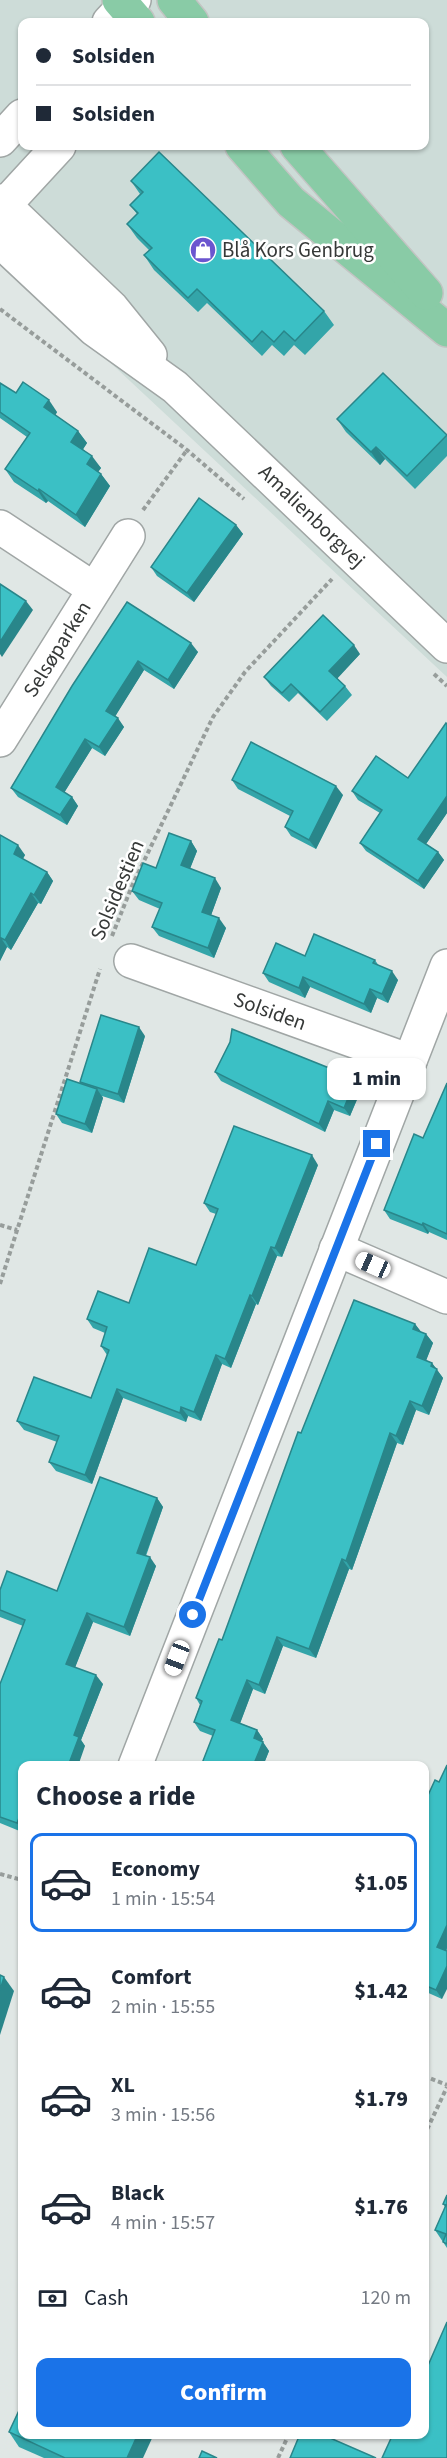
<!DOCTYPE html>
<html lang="en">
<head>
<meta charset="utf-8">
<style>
	body { margin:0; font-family:"Source Sans 3",sans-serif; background:#f2f2f3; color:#1f2937; height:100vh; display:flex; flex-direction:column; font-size:22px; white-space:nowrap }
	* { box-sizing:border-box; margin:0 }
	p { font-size:20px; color:#747a83 }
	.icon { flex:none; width:33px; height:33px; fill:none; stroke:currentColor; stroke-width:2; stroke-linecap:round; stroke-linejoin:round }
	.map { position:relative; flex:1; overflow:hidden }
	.panel { position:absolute; left:18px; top:1761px; width:411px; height:678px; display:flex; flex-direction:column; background:#fff; border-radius:12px; box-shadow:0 2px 4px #0004 }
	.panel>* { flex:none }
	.banner { position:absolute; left:18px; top:18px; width:411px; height:132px; border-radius:12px; box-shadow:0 2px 4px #0004; display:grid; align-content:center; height:132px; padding:0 18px; background:#fff }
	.end { position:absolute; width:27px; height:27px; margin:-14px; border:8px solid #1a73e8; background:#fff; box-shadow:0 0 0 3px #fff }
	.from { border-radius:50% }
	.bubble { position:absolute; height:42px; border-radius:12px; background:#fff; box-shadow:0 2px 4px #0004; font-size:20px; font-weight:800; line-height:42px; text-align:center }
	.car { position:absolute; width:18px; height:36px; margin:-18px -9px; border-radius:8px; box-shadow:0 0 4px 2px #0007; background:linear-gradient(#fff 24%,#345 0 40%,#fff 0 76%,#345 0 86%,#fff 0) }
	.banner b { display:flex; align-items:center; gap:21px; height:57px; font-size:22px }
	.banner b+b { border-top:2px solid #e0e1e3 }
	.banner i { width:15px; height:15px; background:#1f2937 }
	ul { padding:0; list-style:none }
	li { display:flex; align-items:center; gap:18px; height:99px; margin:0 12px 9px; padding:0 6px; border:3px solid transparent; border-radius:12px }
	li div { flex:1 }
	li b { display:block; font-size:22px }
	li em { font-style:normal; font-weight:800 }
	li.active { border-color:#1a73e8 }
	li>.icon { width:54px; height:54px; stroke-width:1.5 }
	h2 { padding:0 18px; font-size:27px; line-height:72px }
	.pay { display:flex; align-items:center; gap:15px; height:66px; padding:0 18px; font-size:22px }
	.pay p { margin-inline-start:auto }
	.action { display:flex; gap:12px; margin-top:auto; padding:12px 18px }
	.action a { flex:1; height:69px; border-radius:12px; background:#1a73e8; color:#fff; font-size:24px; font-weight:800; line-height:69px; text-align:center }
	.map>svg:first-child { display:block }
	.built { fill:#cddcd8; fill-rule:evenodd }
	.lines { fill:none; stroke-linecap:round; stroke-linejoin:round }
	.minor-casing { stroke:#a0a6a5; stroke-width:36 }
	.major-casing { stroke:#c3c4c3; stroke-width:36 }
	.path { stroke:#979d9b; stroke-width:4; stroke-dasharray:4.5 3; stroke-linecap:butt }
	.minor { stroke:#fff; stroke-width:33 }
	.major { stroke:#89cba6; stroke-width:33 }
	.wall { fill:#33a5a9 }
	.shaded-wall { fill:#29868a }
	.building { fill:#3bc0c5; stroke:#29868a; stroke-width:1.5 }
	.route { stroke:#1a73e8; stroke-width:8 }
	.labels { text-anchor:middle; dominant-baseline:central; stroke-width:5; stroke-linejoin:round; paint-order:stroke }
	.poi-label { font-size:21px; fill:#363938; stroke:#fff; text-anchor:start }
	.street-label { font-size:21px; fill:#363938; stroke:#fff }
</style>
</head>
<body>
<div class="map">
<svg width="447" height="2458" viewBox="0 0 447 2458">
	<rect width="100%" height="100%" fill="#e0e7e5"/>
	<path class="built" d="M 0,0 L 447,0 L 447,677 L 115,367 L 0,264 ZM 22,22 L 424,22 L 424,146 L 22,146 Z"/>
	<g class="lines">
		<defs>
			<g id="minor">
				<polyline points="109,22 124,6 134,0"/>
				<polyline points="0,140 22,116"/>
				<polyline points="0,201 112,308 150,355"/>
				<polyline points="0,210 59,146"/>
				<polyline points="0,241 94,329 175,387 447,646"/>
				<polyline points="0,527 94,589"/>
				<polyline points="0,740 128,536"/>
				<polyline points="131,961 410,1061"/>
				<polyline points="336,1249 447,1297"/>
				<polyline points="135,1766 447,966"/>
			</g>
			<g id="major">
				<polyline points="119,0 138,22"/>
				<polyline points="174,0 192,22"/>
				<polyline points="242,146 291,202 447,330"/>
				<polyline points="297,146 426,293"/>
			</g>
		</defs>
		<use href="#minor" class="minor-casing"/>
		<use href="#major" class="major-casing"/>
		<g class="path">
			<polyline points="0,309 187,450 244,499"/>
			<polyline points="143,510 187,450"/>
			<polyline points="434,674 447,686"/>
			<polyline points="112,936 132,886 213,717 245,672 332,579"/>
			<polyline points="0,1225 17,1230"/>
			<polyline points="0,1284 100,969"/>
			<polyline points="0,1874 22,1880"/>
			<polyline points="424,2076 447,2085"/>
			<polyline points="424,2136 447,2087"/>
			<polyline points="278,2458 289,2434"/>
		</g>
		<use href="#minor" class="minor"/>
		<use href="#major" class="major"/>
	</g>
	<g class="wall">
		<polygon points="131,181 324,311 334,325 305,355 294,345 284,356 272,345 262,356 207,303 198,312 154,270 144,255 149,250 137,238 127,224 137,214 130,205 140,194"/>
		<polygon points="383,373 447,435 447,456 415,489 385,459 380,465 346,432 337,419"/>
		<polygon points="0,383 16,393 57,412 55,415 78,431 87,443 83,449 101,468 98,472 101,474 110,486 85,527 48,501 46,503 14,482 5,469 27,437 0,418"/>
		<polygon points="236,525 243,534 194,602 157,576 151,567"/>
		<polygon points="127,602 198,652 174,689 144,670 115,716 124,727 105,756 92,748 64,793 72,797 78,806 67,825 18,797 11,788"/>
		<polygon points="360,654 337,678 345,686 352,695 327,721 298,693 289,702 271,686 264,677"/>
		<polygon points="447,724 447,813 426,844 438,852 444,860 424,889 366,851 360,843 380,813 358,800 352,791 408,778"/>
		<polygon points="232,780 343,795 316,849 291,836 285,827 290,816 238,789"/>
		<polygon points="0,835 25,855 23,859 47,872 53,881 41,904 38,903 11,950 7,947 0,961"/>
		<polygon points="191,841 197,851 190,868 221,888 211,915 226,928 214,958 159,936 152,927 160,909 139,900 132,891 156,868"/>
		<polygon points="305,956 375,960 379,966 398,980 388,1003 377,998 371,1013 310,987 305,998 269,982 263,973"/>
		<polygon points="145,1036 124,1103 102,1096 103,1098 92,1133 62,1123 56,1114 81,1084 80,1082"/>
		<polygon points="230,1042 339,1072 342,1076 355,1081 361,1090 350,1116 334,1110 325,1132 221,1081 215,1072"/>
		<polygon points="447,1083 447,1240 429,1232 428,1234 390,1219 384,1210 423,1138"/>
		<polygon points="318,1165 282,1257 277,1256 258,1305 256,1304 231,1368 222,1364 201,1421 188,1416 186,1422 123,1398 92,1484 56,1471 49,1462 57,1442 24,1430 17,1421 91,1398 107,1355 101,1346 105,1333 93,1328 87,1319 129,1303 196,1265 216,1214 210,1212 204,1203"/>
		<polygon points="415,1324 421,1332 426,1334 433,1343 426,1360 432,1363 443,1378 429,1415 416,1410 403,1445 397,1443 352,1570 349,1569 316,1658 283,1646 265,1694 253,1689 240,1723 257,1730 263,1739 262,1741 269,1751 263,1766 201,1766 213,1736 200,1731 194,1722 200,1705 196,1698 222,1640 301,1433"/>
		<polygon points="157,1498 163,1507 146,1556 156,1566 130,1636 93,1622 75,1667 103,1684 81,1740 85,1746 22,1766 22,1832 0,1823 0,1684 23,1626 0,1617 0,1590 57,1591"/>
		<polygon points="424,1804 447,1948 442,1999 424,1991"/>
		<polygon points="447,2195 447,2248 435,2230 445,2207 443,2204"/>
		<polygon points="9,2432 143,2458 44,2458 19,2447"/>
	</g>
	<g class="shaded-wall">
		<polygon points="49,400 57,412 53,420 44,407"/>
		<polygon points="78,431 87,443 80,454 71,442"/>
		<polygon points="376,447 385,459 380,465 371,452"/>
		<polygon points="92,456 101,468 95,476 87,464"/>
		<polygon points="101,474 110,486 85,527 76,515"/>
		<polygon points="39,489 48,501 46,503 38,491"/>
		<polygon points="236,525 243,534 194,602 187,593"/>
		<polygon points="26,601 33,610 2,657 0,654 0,642"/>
		<polygon points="191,643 198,652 174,689 168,680"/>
		<polygon points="354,645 360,654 336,680 329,671"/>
		<polygon points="138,661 144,670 113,720 106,711"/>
		<polygon points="118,718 124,727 105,756 99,747"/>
		<polygon points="85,739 92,748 62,796 56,787"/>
		<polygon points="336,786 343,795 316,849 309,840"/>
		<polygon points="447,796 447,813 424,847 418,839"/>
		<polygon points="72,797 78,806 67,825 60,815"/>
		<polygon points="191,841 197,851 188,874 181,865"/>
		<polygon points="18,845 25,855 20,863 14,854"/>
		<polygon points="438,852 444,860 424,889 418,881"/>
		<polygon points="47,872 53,881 41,904 34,895"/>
		<polygon points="215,878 221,888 209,921 202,912"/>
		<polygon points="31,893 38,903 11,950 5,940"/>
		<polygon points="219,918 226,928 214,958 208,948"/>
		<polygon points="1,938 7,947 0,961 0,939"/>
		<polygon points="392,971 398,980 388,1003 382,994"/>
		<polygon points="303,977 310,987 305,998 299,988"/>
		<polygon points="370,989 377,998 371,1013 364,1004"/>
		<polygon points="139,1027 145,1036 124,1103 118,1094"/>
		<polygon points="355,1081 361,1090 350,1116 344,1108"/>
		<polygon points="97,1089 103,1098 92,1133 85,1124"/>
		<polygon points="328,1101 334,1110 325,1132 319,1124"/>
		<polygon points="312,1155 318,1165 282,1257 275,1248"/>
		<polygon points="423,1223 429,1232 428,1234 422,1225"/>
		<polygon points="271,1247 277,1256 258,1305 252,1296"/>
		<polygon points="250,1295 256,1304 231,1368 225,1359"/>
		<polygon points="415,1324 422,1333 413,1329"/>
		<polygon points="426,1334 433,1343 424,1366 417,1357"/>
		<polygon points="216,1355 222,1364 201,1421 194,1412"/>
		<polygon points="432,1363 443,1378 429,1415 422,1406"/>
		<polygon points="117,1389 123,1398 92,1484 85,1475"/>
		<polygon points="410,1401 416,1410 403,1445 396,1436"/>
		<polygon points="181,1407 188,1416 186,1422 180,1413"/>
		<polygon points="390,1433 397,1443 352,1570 346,1561"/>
		<polygon points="157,1498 163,1507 143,1562 137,1553"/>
		<polygon points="150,1557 156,1566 130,1636 124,1627"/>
		<polygon points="342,1559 349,1569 316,1658 309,1649"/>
		<polygon points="87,1613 93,1622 73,1673 66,1664"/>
		<polygon points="277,1637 283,1646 265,1694 259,1685"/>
		<polygon points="96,1675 103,1684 81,1740 85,1746 78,1766 68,1766 74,1735"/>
		<polygon points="247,1680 253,1689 238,1729 231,1720"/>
		<polygon points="257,1730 263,1739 260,1747 254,1738"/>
		<polygon points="263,1742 269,1751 263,1766 253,1766"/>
		<polygon points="21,1813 22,1815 22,1831 17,1823"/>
		<polygon points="447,1925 447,1948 444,1956 437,1947"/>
		<polygon points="447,1966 447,1989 442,1999 436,1990"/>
		<polygon points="4,1977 14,1991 0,2035 0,1990"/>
		<polygon points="138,2434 154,2434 143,2458 127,2458"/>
	</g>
	<g class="building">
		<polygon points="159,152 324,311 295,341 284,331 274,342 262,331 252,342 197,289 188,298 144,255 152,248 127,224 138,213 130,205 143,192 131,181"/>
		<polygon points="383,373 447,435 407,476 376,447 371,452 337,419"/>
		<polygon points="23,382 49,400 44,407 78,431 71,442 92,456 87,464 101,474 76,515 39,489 38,491 5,469 30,433 0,412 0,383 16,393"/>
		<polygon points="199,498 236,525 187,593 151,567"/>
		<polygon points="0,584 26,601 0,642"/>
		<polygon points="127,602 191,643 168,680 138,661 106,711 118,718 99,747 85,739 56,787 72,797 60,815 11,788 72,686"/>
		<polygon points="323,615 354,645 329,671 345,686 320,712 291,684 282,693 264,677"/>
		<polygon points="446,723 447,724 447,796 418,839 438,852 418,881 360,843 382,810 352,791 376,756 408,778"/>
		<polygon points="251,742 336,786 309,840 285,827 293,811 232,780"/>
		<polygon points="169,833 191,841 181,865 215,878 202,912 219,918 208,948 152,927 162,903 132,891 143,863 156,868"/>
		<polygon points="0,835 18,845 14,854 47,872 34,895 31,893 5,940 1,938 0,939"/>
		<polygon points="314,934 375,960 373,963 392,971 382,994 370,989 364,1004 303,977 299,988 263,973 276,943 305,956"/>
		<polygon points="101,1015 139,1027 118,1094 80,1082"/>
		<polygon points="232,1029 339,1072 338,1074 355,1081 344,1108 328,1101 319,1124 215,1072 230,1042"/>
		<polygon points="67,1079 97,1089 85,1124 56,1114"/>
		<polygon points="447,1083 447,1234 423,1223 422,1225 384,1210 414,1134 423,1138"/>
		<polygon points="234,1126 312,1155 275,1248 271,1247 252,1296 250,1295 225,1359 216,1355 194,1412 181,1407 180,1413 117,1389 85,1475 49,1462 59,1436 17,1421 34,1377 91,1398 109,1350 101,1346 107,1327 87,1319 98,1291 129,1303 149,1248 196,1265 218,1209 204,1203"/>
		<polygon points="354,1300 415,1324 413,1329 426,1334 417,1357 432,1363 431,1366 437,1369 422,1406 410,1401 396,1436 390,1433 346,1561 342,1559 309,1649 277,1637 259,1685 247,1680 231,1720 257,1730 254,1738 263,1742 253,1766 201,1766 215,1730 194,1722 202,1701 196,1698 219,1639 222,1640 298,1432 301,1433"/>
		<polygon points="100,1477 157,1498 137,1553 150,1557 124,1627 87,1613 66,1664 96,1675 74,1735 79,1737 68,1766 22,1766 22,1814 21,1813 17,1823 0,1817 0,1684 25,1620 0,1610 0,1590 7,1571 57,1591"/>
		<polygon points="447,1765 447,1925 437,1947 447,1951 447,1966 436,1990 424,1985 424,1804 435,1780 439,1782"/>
		<polygon points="0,1975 4,1977 0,1990"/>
		<polygon points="447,2195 447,2244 443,2242 446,2234 435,2230 446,2205 443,2204"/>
		<polygon points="447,2322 447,2458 382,2458 393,2434 424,2434 424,2370 426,2370"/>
		<polygon points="22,2404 22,2434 138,2434 127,2458 65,2458 9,2432"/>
		<polygon points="300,2434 321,2434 376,2458 290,2458"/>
		<polygon points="202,2451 217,2458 199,2458"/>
	</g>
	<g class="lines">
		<polyline class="route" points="193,1615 377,1144"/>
	</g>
	<defs>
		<symbol id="shop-disc" viewBox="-11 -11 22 22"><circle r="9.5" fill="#6b55cf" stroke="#fff"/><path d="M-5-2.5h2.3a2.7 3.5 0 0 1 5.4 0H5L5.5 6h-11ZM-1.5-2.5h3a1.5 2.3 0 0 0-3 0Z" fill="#fff"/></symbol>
	</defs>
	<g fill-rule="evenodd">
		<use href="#shop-disc" x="188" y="235" width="30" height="30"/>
	</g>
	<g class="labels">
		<g class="poi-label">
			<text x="222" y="250">Blå Kors Genbrug</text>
		</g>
		<g class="street-label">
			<text transform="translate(312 516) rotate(44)">Amalienborgvej</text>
			<text transform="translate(57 649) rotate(-58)">Selsøparken</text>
			<text transform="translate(117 890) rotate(-67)">Solsidestien</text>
			<text transform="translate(270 1011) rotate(20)">Solsiden</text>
		</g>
	</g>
</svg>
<i class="end from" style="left:193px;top:1615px"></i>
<i class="end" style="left:377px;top:1144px"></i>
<div class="bubble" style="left:327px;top:1058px;width:99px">1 min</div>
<i class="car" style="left:373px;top:1265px;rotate:294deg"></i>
<i class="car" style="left:177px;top:1658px;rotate:201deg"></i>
<div class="banner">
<b><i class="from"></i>Solsiden</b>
<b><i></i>Solsiden</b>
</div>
<section class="panel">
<h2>Choose a ride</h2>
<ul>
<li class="active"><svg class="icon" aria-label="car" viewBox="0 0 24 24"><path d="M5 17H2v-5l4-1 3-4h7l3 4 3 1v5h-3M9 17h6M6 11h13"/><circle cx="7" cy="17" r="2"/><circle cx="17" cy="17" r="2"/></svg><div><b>Economy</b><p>1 min · 15:54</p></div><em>$1.05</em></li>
<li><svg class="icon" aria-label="car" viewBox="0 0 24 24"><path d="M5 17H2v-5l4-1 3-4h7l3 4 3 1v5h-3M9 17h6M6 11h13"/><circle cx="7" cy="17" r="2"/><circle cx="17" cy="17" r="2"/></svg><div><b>Comfort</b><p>2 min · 15:55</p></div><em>$1.42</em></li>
<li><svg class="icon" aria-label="car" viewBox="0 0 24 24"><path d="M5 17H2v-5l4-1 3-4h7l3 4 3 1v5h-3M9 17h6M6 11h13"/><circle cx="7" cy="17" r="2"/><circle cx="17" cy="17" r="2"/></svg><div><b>XL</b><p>3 min · 15:56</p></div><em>$1.79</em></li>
<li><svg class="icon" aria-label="car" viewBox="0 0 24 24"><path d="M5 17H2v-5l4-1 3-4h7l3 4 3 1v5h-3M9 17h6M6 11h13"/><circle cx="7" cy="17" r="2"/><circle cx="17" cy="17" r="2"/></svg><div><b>Black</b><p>4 min · 15:57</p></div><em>$1.76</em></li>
</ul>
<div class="pay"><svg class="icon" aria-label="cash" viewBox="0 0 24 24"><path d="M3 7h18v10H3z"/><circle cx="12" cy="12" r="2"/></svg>Cash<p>120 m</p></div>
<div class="action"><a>Confirm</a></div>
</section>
</div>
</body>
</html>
